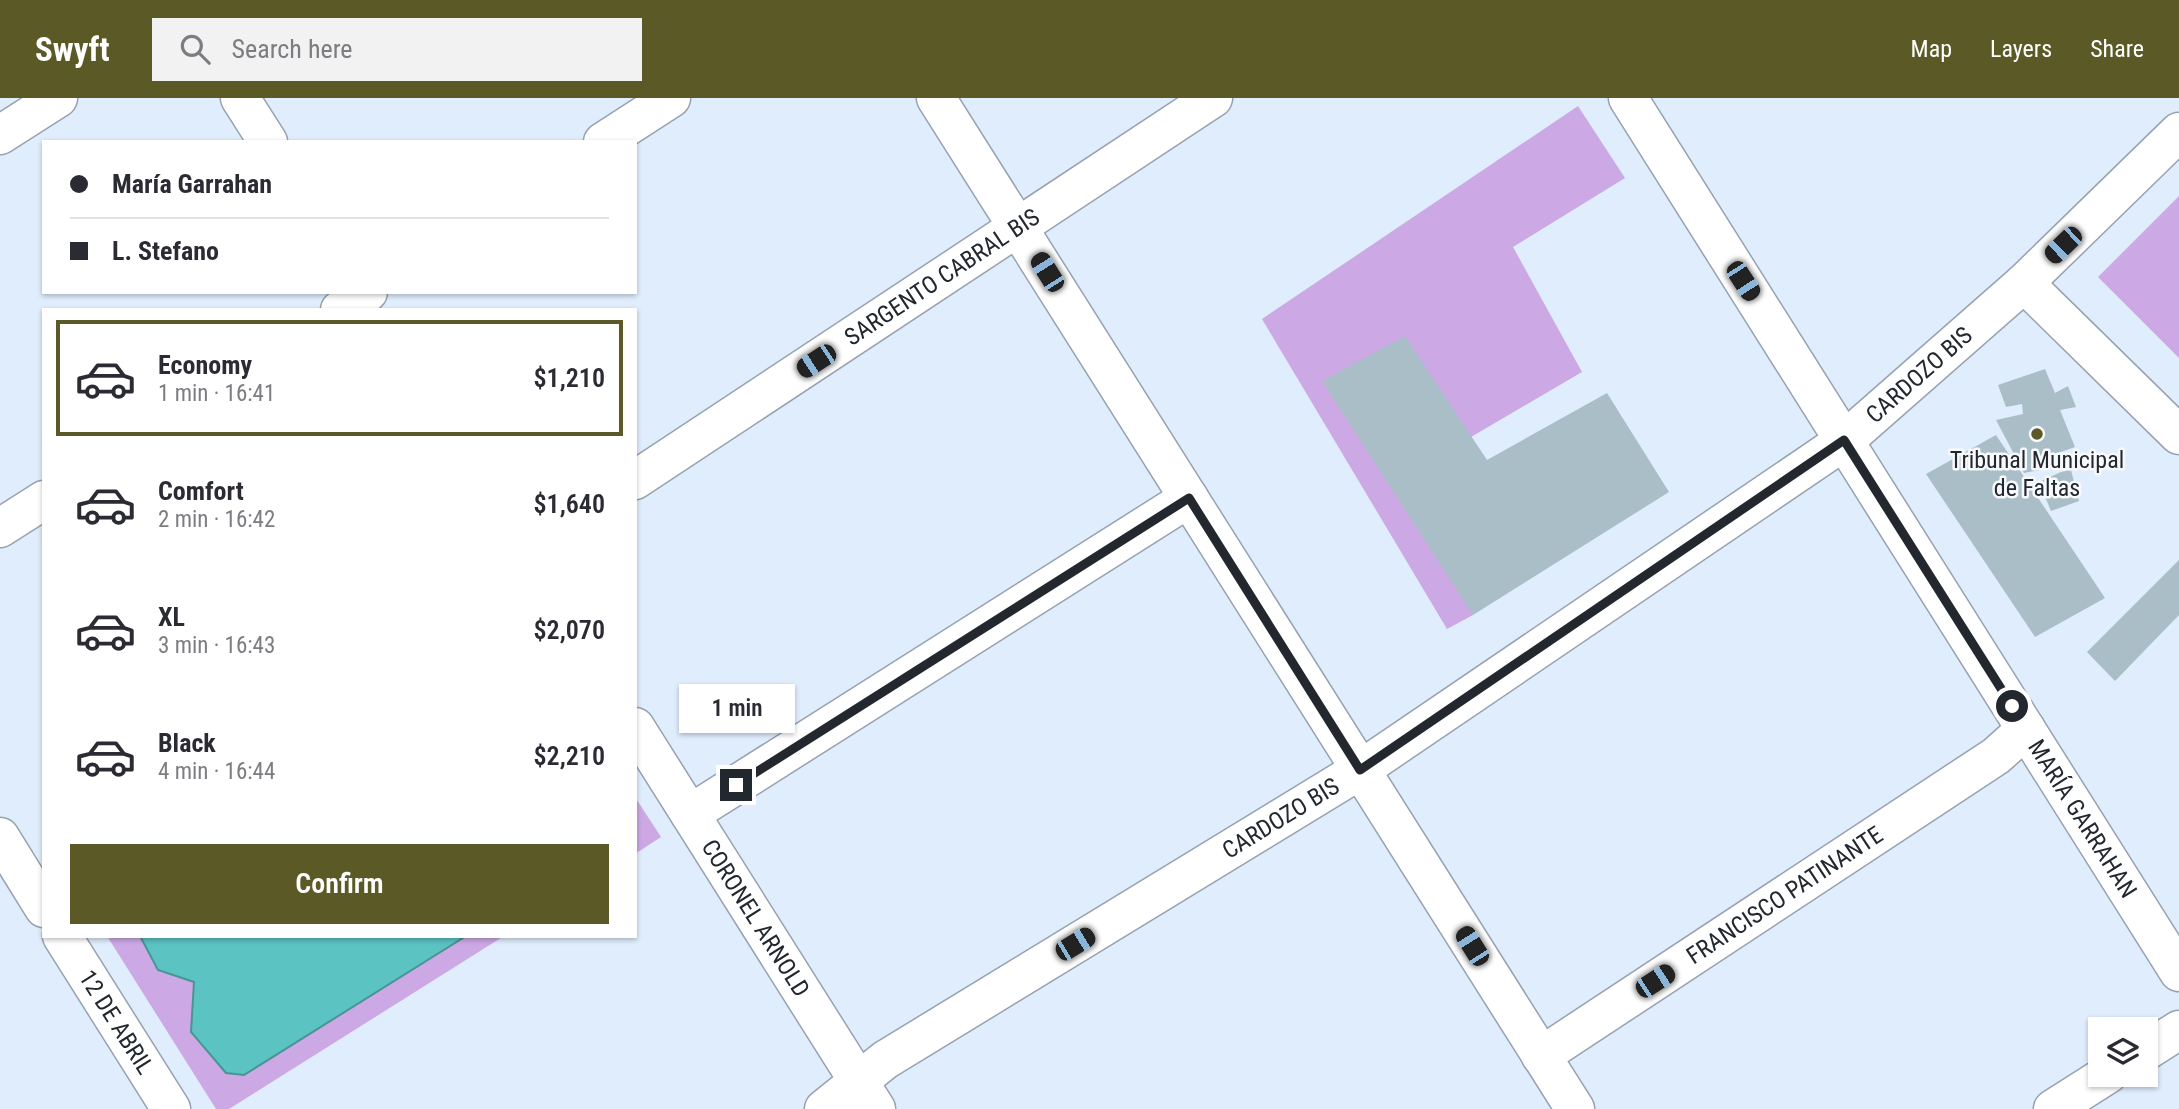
<!DOCTYPE html>
<html lang="en">
<head>
<meta charset="utf-8">
<style>
	body { margin:0; font-family:"Roboto Condensed",sans-serif; background:#f2f2f3; color:#2b2b33; height:100vh; display:flex; flex-direction:column; font-size:26px; white-space:nowrap }
	* { box-sizing:border-box; margin:0 }
	p { font-size:23px; color:#7c7c81 }
	.icon { flex:none; width:38px; height:38px; fill:none; stroke:currentColor; stroke-width:2; stroke-linecap:round; stroke-linejoin:round }
	.map { position:relative; flex:1; overflow:hidden }
	.sheet { position:absolute; left:42px; top:210px; width:595px; height:630px; display:flex; flex-direction:column; background:#fff; border-radius:0px; box-shadow:0 2px 5px #0004 }
	.sheet>* { flex:none }
	.top-card { position:absolute; left:42px; top:42px; width:595px; height:154px; border-radius:0px; box-shadow:0 2px 5px #0004; display:grid; align-content:center; height:154px; padding:0 28px; background:#fff }
	.fabs { position:absolute; left:2088px; top:919px; display:grid; gap:14px }
	.fabs a { display:grid; place-items:center; width:70px; height:70px; border-radius:0px; background:#fff; box-shadow:0 2px 5px #0004; font-size:35px }
	.end { position:absolute; width:32px; height:32px; margin:-16px; border:9px solid #23282e; background:#fff; box-shadow:0 0 0 4px #fff }
	.from { border-radius:50% }
	.bubble { position:absolute; height:49px; border-radius:0px; background:#fff; box-shadow:0 2px 5px #0004; font-size:23px; font-weight:600; line-height:49px; text-align:center }
	.car { position:absolute; width:21px; height:42px; margin:-21px -10px; border-radius:9px; box-shadow:0 0 5px 2px #0007; background:linear-gradient(#222 24%,#8ab4d8 0 40%,#222 0 76%,#8ab4d8 0 86%,#222 0) }
	.top-card b { display:flex; align-items:center; gap:24px; height:66px; font-size:26px }
	.top-card b+b { border-top:2px solid #e1e1e2 }
	.top-card i { width:18px; height:18px; background:#2b2b33 }
	ul { padding:12px 0 0; list-style:none }
	li { display:flex; align-items:center; gap:21px; height:116px; margin:0 14px 10px; padding:0 14px; border:4px solid transparent; border-radius:0px }
	li div { flex:1 }
	li b { display:block; font-size:26px }
	li em { font-style:normal; font-weight:600 }
	li.active { border-color:#5b5a26 }
	li>.icon { width:63px; height:63px; stroke-width:1.5 }
	.button { display:flex; gap:14px; margin-top:auto; padding:14px 28px }
	.button a { flex:1; height:80px; border-radius:0px; background:#5b5a26; color:#fff; font-size:28px; font-weight:600; line-height:80px; text-align:center }
	header { display:flex; align-items:center; gap:42px; box-sizing:border-box; height:98px; padding:0 35px; background:#5b5a26; color:#fff }
	header strong { font-size:33px }
	nav { display:flex; gap:38px; margin-inline-start:auto; font-size:24px }
	.search { width:490px; height:63px; background:#f2f2f3; display:flex; align-items:center; gap:18px; box-sizing:border-box; padding:0 24px; border-radius:0px; color:#7c7c81; font-size:26px }
	.map>svg:first-child { display:block }
	.green { fill:#cca8e5 }
	.water { fill:#5bc3c2; stroke:#4a9496; stroke-width:2 }
	.building { fill:#aabec7 }
	.lines { fill:none; stroke-linecap:round; stroke-linejoin:round }
	.minor-casing { stroke:#96a2b0; stroke-width:41 }
	.minor { stroke:#fff; stroke-width:38 }
	.route { stroke:#23282e; stroke-width:9 }
	.poi-dot { fill:#5b5a26; stroke:#f7f9fc; stroke-width:2.5 }
	.labels { text-anchor:middle; dominant-baseline:central; stroke-width:5; stroke-linejoin:round; paint-order:stroke }
	.street-label { font-size:24px; fill:#23282e; stroke:#f7f9fc }
	.poi-label { font-size:24px; fill:#23282e; stroke:#f7f9fc }
</style>
</head>
<body>
<header>
<strong>Swyft</strong>
<div class="search"><svg class="icon" aria-label="search" viewBox="0 0 24 24"><circle cx="10" cy="10" r="6"/><path d="M15 15l6 6"/></svg>Search here</div>
<nav><a>Map</a><a>Layers</a><a>Share</a></nav>
</header>
<div class="map">
<svg width="2179" height="1011" viewBox="0 0 2179 1011">
	<rect width="100%" height="100%" fill="#e0edfd"/>
	<g class="green">
		<polygon points="1578,8 1625,80 1513,149 1582,274 1471,339 1473,517 1447,531 1262,221"/>
		<polygon points="2179,98 2179,260 2098,179"/>
		<polygon points="635,699 661,739 635,756"/>
		<polygon points="107,838 504,838 229,1011 216,1011"/>
	</g>
	<polygon class="water" points="140,838 466,838 244,977 226,975 191,934 194,884 158,872"/>
	<g class="building">
		<polygon points="1405,238 1487,362 1607,295 1669,394 1473,517 1322,283"/>
		<polygon points="2045,271 2055,295 2068,288 2076,309 2060,312 2075,349 2041,361 2044,371 2024,375 1996,322 2023,316 2022,306 2006,309 1998,287"/>
		<polygon points="1996,337 2105,500 2035,539 1926,376"/>
		<polygon points="2071,372 2079,403 2051,413 2039,384 2061,374"/>
		<polygon points="2179,462 2179,517 2115,583 2087,554"/>
	</g>
	<g class="lines">
		<defs>
			<g id="minor">
				<polyline points="240,0 268,44"/>
				<polyline points="936,0 1575,1011"/>
				<path id="s1" d="M 1628,0 L 2179,874"/>
				<polyline points="0,37 58,0"/>
				<polyline points="603,44 671,0"/>
				<polyline points="2024,185 2179,337"/>
				<polyline points="340,212 368,194"/>
				<path id="s2" d="M 635,382 L 1213,0"/>
				<polyline points="0,430 44,402"/>
				<path id="s3" d="M 635,629 L 876,1011"/>
				<polyline points="690,716 1189,400"/>
				<polyline points="0,739 44,810"/>
				<path id="s4" d="M 62,838 L 171,1011"/>
				<polyline points="2146,953 2179,932"/>
				<path id="s5" d="M 1541,958 L 1996,658 L 2026,631"/>
				<path id="s6" d="M 824,1011 L 885,962 L 1360,672 L 1844,343 L 2024,185 L 2179,34"/>
				<polyline points="2053,1011 2108,976"/>
			</g>
		</defs>
		<use href="#minor" class="minor-casing"/>
		<use href="#minor" class="minor"/>
	</g>
	<g class="lines">
		<polyline class="route" points="736,687 1189,400 1360,672 1844,342 2012,608"/>
	</g>
	<circle class="poi-dot" cx="2037" cy="336" r="7"/>
	<g class="labels">
		<g class="street-label">
			<text stroke="none"><textPath href="#s2" startOffset="368">SARGENTO CABRAL BIS</textPath></text>
			<text stroke="none"><textPath href="#s6" startOffset="1320">CARDOZO BIS</textPath></text>
			<text stroke="none"><textPath href="#s6" startOffset="542">CARDOZO BIS</textPath></text>
			<text stroke="none"><textPath href="#s1" startOffset="852">MARÍA GARRAHAN</textPath></text>
			<text stroke="none"><textPath href="#s5" startOffset="292">FRANCISCO PATINANTE</textPath></text>
			<text stroke="none"><textPath href="#s3" startOffset="226">CORONEL ARNOLD</textPath></text>
			<text stroke="none"><textPath href="#s4" startOffset="102">12 DE ABRIL</textPath></text>
		</g>
		<g class="poi-label">
			<text x="2037" y="362">Tribunal Municipal<tspan x="2037" dy="28">de Faltas</tspan></text>
		</g>
	</g>
</svg>
<div class="fabs">
<a><svg class="icon" aria-label="layers" viewBox="0 0 24 24"><path d="M12 4l9 5-9 5-9-5zM3 14l9 5 9-5"/></svg></a>
</div>
<i class="end from" style="left:2012px;top:608px"></i>
<i class="end" style="left:736px;top:687px"></i>
<div class="bubble" style="left:679px;top:586px;width:116px">1 min</div>
<i class="car" style="left:2063px;top:147px;rotate:226deg"></i>
<i class="car" style="left:1047px;top:174px;rotate:328deg"></i>
<i class="car" style="left:1743px;top:183px;rotate:147deg"></i>
<i class="car" style="left:816px;top:263px;rotate:237deg"></i>
<i class="car" style="left:1075px;top:846px;rotate:59deg"></i>
<i class="car" style="left:1472px;top:848px;rotate:328deg"></i>
<i class="car" style="left:1655px;top:883px;rotate:57deg"></i>
<div class="top-card">
<b><i class="from"></i>María Garrahan</b>
<b><i></i>L. Stefano</b>
</div>
<section class="sheet">
<ul>
<li class="active"><svg class="icon" aria-label="car" viewBox="0 0 24 24"><path d="M5 17H2v-5l4-1 3-4h7l3 4 3 1v5h-3M9 17h6M6 11h13"/><circle cx="7" cy="17" r="2"/><circle cx="17" cy="17" r="2"/></svg><div><b>Economy</b><p>1 min · 16:41</p></div><em>$1,210</em></li>
<li><svg class="icon" aria-label="car" viewBox="0 0 24 24"><path d="M5 17H2v-5l4-1 3-4h7l3 4 3 1v5h-3M9 17h6M6 11h13"/><circle cx="7" cy="17" r="2"/><circle cx="17" cy="17" r="2"/></svg><div><b>Comfort</b><p>2 min · 16:42</p></div><em>$1,640</em></li>
<li><svg class="icon" aria-label="car" viewBox="0 0 24 24"><path d="M5 17H2v-5l4-1 3-4h7l3 4 3 1v5h-3M9 17h6M6 11h13"/><circle cx="7" cy="17" r="2"/><circle cx="17" cy="17" r="2"/></svg><div><b>XL</b><p>3 min · 16:43</p></div><em>$2,070</em></li>
<li><svg class="icon" aria-label="car" viewBox="0 0 24 24"><path d="M5 17H2v-5l4-1 3-4h7l3 4 3 1v5h-3M9 17h6M6 11h13"/><circle cx="7" cy="17" r="2"/><circle cx="17" cy="17" r="2"/></svg><div><b>Black</b><p>4 min · 16:44</p></div><em>$2,210</em></li>
</ul>
<div class="button"><a>Confirm</a></div>
</section>
</div>
</body>
</html>
